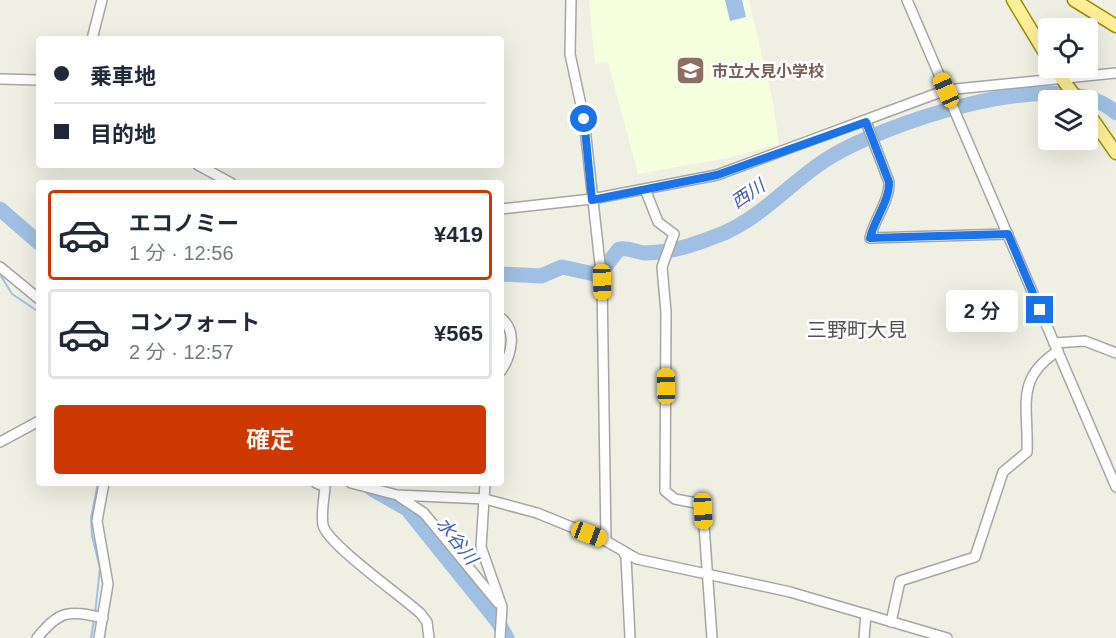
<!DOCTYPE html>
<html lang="ja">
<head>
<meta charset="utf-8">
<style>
	body { margin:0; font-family:Arial,"Noto Sans JP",sans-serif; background:#f2f2f3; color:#1f2937; height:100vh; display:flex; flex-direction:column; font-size:22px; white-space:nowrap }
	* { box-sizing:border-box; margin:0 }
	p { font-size:20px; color:#747a83 }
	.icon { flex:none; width:33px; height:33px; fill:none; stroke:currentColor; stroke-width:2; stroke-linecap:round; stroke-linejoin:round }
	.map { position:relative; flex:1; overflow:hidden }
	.sheet { position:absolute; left:36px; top:180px; width:468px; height:306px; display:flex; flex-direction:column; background:#fff; border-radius:6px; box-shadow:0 6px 24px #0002 }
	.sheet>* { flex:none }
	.guide { position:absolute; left:36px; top:36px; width:468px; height:132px; border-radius:6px; box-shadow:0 6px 24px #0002; display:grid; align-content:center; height:132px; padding:0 18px; background:#fff }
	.tools { position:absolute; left:1038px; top:18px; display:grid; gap:12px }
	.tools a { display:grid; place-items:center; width:60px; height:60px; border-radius:6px; background:#fff; box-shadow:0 6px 24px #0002; font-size:30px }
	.end { position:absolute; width:27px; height:27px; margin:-14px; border:8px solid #1a73e8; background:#fff; box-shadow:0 0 0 3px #fff }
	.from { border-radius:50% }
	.bubble { position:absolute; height:42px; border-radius:6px; background:#fff; box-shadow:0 6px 24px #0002; font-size:20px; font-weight:600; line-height:42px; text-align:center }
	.car { position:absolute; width:18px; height:36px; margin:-18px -9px; border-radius:8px; box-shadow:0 0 4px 2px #0007; background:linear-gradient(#f5c518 24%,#345 0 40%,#f5c518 0 76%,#345 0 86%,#f5c518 0) }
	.guide b { display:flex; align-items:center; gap:21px; height:57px; font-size:22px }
	.guide b+b { border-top:2px solid #e0e1e3 }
	.guide i { width:15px; height:15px; background:#1f2937 }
	ul { padding:10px 0 0; list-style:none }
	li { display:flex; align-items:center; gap:18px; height:90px; margin:0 12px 9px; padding:0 6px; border:3px solid #e0e1e3; border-radius:6px }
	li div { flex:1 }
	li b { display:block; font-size:22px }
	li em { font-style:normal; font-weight:600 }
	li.current { border-color:#cc3800 }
	li>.icon { width:54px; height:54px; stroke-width:1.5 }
	.cta { display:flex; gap:12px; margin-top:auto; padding:12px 18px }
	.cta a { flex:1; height:69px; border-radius:6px; background:#cc3800; color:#fff; font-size:24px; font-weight:600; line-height:69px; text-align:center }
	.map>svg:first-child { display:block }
	.education { fill:#f6ffdd }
	.water { fill:#9fc0e2 }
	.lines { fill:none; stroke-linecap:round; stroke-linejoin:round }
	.stream { stroke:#9fc0e2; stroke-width:2 }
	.river { stroke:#9fc0e2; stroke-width:15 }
	.minor-casing { stroke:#a5a5a5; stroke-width:12 }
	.major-casing { stroke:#988f00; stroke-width:15 }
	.minor { stroke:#fff; stroke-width:9 }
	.major { stroke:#ffef99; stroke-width:12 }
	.route { stroke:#1a73e8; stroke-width:8 }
	.labels { text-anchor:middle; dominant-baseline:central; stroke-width:5; stroke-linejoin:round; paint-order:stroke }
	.education-label { font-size:16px; font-weight:bold; fill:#785e54; stroke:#fff; text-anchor:start }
	.water-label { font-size:18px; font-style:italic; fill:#425cb6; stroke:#fff }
	.quarter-label { font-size:20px; fill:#515151; stroke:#fff }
</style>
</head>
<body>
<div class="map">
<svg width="1116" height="638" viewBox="0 0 1116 638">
	<rect width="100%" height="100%" fill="#f0efe3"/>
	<polygon class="education" points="589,0 749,0 772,97 779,144 727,158 638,174 608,62 595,64"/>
	<polygon class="water" points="725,0 742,0 746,17 730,21"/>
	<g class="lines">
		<g class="stream">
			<polyline points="1,276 12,294 39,312"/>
			<polyline points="95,614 100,568 92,536 91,518 98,483"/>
			<polyline points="91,638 94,620"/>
		</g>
		<g class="river">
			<polyline points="0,209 39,243"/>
			<path d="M 501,274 L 541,276 L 562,267 L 599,275 L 619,249 C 628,247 635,252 645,253 C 672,253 699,243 724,233 C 763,216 789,184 824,161 C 878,125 1063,61 1116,113"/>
			<polyline points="372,489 407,509 498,622 507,638"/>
		</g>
		<defs>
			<g id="minor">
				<polyline points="571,0 570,54 584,119 602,282 606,541"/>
				<polyline points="907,0 1116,487"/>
				<polyline points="92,39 102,0"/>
				<polyline points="0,79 39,80"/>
				<path d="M 866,122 L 889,182 C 890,200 874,220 870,238 L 1008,234"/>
				<polyline points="198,165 231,183"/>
				<polyline points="645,189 658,222 674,234 662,267 666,312 665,491 675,499 701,504 703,511 712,638"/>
				<polyline points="501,209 592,199 717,175 946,90 1116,73"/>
				<polyline points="0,267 39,299"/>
				<path d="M 501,318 C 518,331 511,356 501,371"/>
				<polyline points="1054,343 1085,341 1116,353"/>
				<polyline points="0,442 39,421"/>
				<path d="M 316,483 L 325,487 C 324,499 321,514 323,525 C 327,544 403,597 421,614 L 427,622 L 429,638"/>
				<polyline points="351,483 397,495 485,499 537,513 606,541 637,559 790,592 947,638"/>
				<polyline points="485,483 481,547 502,607 500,638"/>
				<polyline points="400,497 424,513 498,603"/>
				<polyline points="623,551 626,557 630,638"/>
				<path d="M 891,622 L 900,581 L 975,557 L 1003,472 L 1027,452 C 1029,407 1014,379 1058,351"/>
				<path d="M 37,638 C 60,610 68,610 103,618"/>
				<polyline points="99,638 108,584 97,521 104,483"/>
				<polyline points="864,638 866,614"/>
			</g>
			<g id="major">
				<polyline points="1013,0 1048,58"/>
				<polyline points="1074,0 1116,26"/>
				<polyline points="1054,68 1078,100"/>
				<polyline points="1088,113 1116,153"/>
			</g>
		</defs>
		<use href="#minor" class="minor-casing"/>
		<use href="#major" class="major-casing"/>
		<use href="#minor" class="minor"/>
		<use href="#major" class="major"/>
	</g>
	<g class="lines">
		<path class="route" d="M 584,119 L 592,200 L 717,175 L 866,122 L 889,182 C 890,200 874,220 870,238 L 1008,234 L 1040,310"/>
	</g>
	<defs>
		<symbol id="school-square" viewBox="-11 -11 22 22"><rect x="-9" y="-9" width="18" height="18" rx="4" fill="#8d6e63" stroke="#fff"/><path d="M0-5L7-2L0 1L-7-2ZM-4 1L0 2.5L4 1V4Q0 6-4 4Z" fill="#fff"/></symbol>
	</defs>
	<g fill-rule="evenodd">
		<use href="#school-square" x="674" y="54" width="33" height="33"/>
	</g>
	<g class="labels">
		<g class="education-label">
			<text x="712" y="71">市立大見小学校</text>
		</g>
		<g class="water-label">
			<text transform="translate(748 194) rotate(-34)">西川</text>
			<text transform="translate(457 541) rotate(52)">水谷川</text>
		</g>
		<g class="quarter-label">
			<text x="857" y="330">三野町大見</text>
		</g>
	</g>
</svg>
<div class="tools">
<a><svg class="icon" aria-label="locate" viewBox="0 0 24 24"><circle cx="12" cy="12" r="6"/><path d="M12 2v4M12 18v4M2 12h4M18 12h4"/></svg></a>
<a><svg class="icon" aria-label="layers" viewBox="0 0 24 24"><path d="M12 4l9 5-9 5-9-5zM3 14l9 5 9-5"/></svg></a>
</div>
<i class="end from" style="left:584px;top:119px"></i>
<i class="end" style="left:1040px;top:310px"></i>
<div class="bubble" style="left:946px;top:290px;width:72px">2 分</div>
<i class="car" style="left:946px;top:90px;rotate:336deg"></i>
<i class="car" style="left:602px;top:282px;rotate:178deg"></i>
<i class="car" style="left:666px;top:386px;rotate:359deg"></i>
<i class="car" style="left:703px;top:511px;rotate:177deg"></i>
<i class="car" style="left:589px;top:534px;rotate:111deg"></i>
<div class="guide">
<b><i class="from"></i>乗車地</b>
<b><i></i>目的地</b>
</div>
<section class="sheet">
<ul>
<li class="current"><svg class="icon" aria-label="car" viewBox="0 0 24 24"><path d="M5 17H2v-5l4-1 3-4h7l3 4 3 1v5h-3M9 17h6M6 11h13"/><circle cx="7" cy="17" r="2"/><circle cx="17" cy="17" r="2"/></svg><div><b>エコノミー</b><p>1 分 · 12:56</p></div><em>¥419</em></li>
<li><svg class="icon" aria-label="car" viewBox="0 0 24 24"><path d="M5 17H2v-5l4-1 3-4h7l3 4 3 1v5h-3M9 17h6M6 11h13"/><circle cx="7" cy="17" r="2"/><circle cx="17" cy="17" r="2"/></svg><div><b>コンフォート</b><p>2 分 · 12:57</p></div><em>¥565</em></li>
</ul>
<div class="cta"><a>確定</a></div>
</section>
</div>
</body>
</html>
